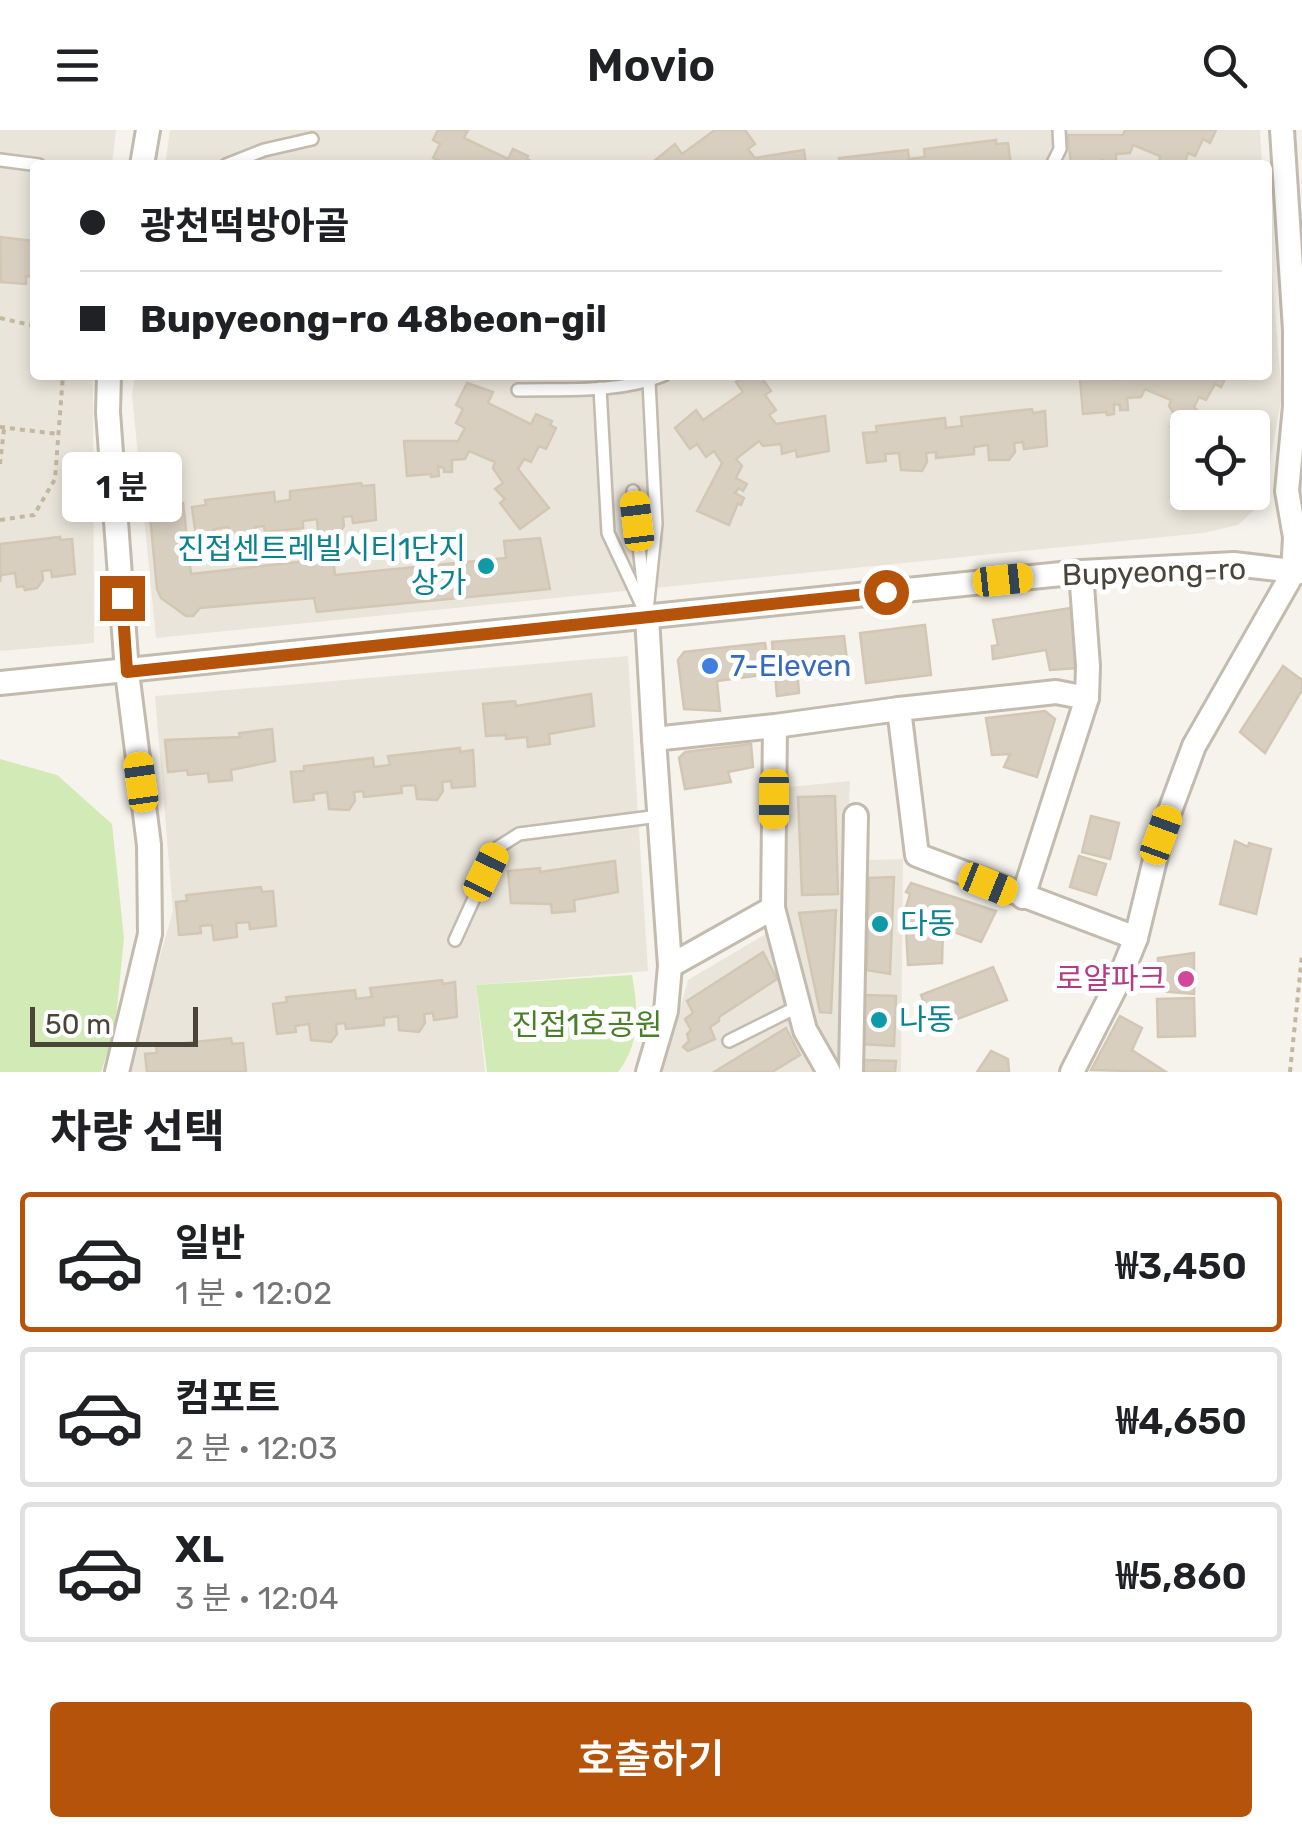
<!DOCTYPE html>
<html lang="ko">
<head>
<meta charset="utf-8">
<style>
	body { margin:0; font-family:Rubik,"Noto Sans KR",sans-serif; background:#f2f2f2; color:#202124; height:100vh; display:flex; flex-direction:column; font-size:38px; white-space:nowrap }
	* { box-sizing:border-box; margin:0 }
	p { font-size:32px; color:#757577 }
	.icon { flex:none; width:55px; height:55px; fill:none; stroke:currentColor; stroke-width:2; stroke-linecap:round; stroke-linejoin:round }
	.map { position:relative; height:942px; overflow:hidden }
	.drawer { display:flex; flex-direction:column; background:#fff; flex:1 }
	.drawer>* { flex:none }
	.banner { position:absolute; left:30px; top:30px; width:1242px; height:220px; border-radius:10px; box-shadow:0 5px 15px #0003; display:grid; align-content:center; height:220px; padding:0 50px; background:#fff }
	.buttons { position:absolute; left:1170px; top:280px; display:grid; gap:20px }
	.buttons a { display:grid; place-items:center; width:100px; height:100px; border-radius:10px; background:#fff; box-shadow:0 5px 15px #0003; font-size:50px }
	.scale { position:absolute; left:30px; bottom:25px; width:168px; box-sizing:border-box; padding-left:10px; border:5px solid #4b4439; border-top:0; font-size:28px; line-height:35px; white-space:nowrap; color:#4b4439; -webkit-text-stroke:8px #fff; paint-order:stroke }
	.end { position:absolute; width:45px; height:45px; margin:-22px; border:12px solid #b45309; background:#fff; box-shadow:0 0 0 5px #fff }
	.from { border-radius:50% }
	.bubble { position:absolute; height:70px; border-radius:10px; background:#fff; box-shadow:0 5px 15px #0003; font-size:32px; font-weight:600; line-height:70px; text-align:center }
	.car { position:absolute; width:30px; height:60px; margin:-30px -15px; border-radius:12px; box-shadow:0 0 8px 2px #0007; background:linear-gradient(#f5c518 24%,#345 0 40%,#f5c518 0 76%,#345 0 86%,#f5c518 0) }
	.banner b { display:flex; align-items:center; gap:35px; height:95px; font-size:38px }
	.banner b+b { border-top:2px solid #e0e0e0 }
	.banner i { width:25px; height:25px; background:#202124 }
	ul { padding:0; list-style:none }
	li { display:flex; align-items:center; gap:30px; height:140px; margin:0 20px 15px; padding:0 30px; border:5px solid #e0e0e0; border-radius:10px }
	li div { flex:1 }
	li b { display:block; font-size:38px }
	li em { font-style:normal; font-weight:600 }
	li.on { border-color:#b45309 }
	li>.icon { width:90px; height:90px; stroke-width:1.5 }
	h2 { padding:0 50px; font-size:45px; line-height:120px }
	.button { display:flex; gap:20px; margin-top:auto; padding:20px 50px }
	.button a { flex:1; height:115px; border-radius:10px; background:#b45309; color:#fff; font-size:40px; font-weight:600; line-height:115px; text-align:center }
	header { display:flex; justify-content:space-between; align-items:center; height:130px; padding:0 50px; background:#fff; font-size:45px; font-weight:600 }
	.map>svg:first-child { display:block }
	.residential { fill:#eae5da; fill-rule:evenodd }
	.green { fill:#d2eab5 }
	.building { fill:#d8cfc1; stroke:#d3c7b4; stroke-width:2.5 }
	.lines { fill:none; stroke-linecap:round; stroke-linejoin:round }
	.lane-casing { stroke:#c2bbae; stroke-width:16 }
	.street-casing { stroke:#c2bbae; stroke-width:28 }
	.path { stroke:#c4b79f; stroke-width:4; stroke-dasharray:5 5; stroke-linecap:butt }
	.lane { stroke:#fff; stroke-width:11 }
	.street { stroke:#fff; stroke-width:22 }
	.route { stroke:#b45309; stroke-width:12 }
	.culture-dot { fill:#0f9aa8; stroke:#fff; stroke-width:4 }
	.shop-dot { fill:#3f7fe0; stroke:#fff; stroke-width:4 }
	.hotel-dot { fill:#d1479c; stroke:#fff; stroke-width:4 }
	.labels { text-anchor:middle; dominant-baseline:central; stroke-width:10; stroke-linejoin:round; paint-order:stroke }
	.culture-label { font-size:30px; fill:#0d838f; stroke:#fff; text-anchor:start }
	.street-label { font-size:30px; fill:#4b4439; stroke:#fff }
	.shop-label { font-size:30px; fill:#366cbe; stroke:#fff; text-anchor:start }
	.hotel-label { font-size:30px; fill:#b23c85; stroke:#fff; text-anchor:end }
	.park-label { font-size:30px; fill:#4a7f2a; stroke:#fff }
</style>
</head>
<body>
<header><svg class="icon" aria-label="menu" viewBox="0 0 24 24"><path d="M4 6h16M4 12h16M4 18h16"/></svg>Movio<svg class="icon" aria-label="search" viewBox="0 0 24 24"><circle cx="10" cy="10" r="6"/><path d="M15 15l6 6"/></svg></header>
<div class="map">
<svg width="1302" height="942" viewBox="0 0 1302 942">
	<rect width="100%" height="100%" fill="#f6f3ec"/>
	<g class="residential">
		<polygon points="0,0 116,0 112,35 35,35 35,245 93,245 94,513 0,521"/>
		<polygon points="170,0 1260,0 1262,35 165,35"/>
		<path d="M 1268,95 L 1282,266 L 1264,363 L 1252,382 L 1238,395 L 1203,403 L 156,508 L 132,265 L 135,245 L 1268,245 ZM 1188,298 L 1252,298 L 1252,362 L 1188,362 Z"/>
		<polygon points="628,526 648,841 476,855 485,942 127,942 173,781 155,566"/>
		<polygon points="850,651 839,929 814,942 663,942 688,850 784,793 789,657"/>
		<polygon points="903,729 901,942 860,942 869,730"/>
	</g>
	<g class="green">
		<polygon points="0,629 57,645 112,694 124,808 115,898 101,942 0,942"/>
		<path d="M 632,845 C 638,879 641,913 618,942 L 487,942 L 476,855 Z"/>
	</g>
	<g class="building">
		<polygon points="438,0 468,0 464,8 508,29 513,19 528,26 527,29 533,32 531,35 440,35 442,32 433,28 440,14 433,10"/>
		<polygon points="715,0 745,0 755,14 748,19 755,28 804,20 806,35 657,35 654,31 675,14 682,24"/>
		<polygon points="1125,0 1216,0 1210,13 1203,9 1195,26 1188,23 1184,35 1159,35 1160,26 1133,15 1130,23 1116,24 1116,35 1102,30 1103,35 1071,35 1068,5 1123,5"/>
		<polygon points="996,10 996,14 1008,13 1011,35 827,35 840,33 839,28 908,20 909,29 925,27 924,19"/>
		<polygon points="0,107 35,111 35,147 26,146 26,154 1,152"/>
		<polygon points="746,245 760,245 771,261 765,265 776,280 769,285 776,294 825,286 829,321 797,327 796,320 782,324 781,314 763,316 759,311 736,329 742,336 736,348 747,354 743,361 739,358 735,363 744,368 741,375 738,373 729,395 697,381 722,333 714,321 706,327 697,314 690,319 675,298 696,280 703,290 743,262 736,252"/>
		<polygon points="1136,245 1227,245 1221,257 1215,254 1206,270 1199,267 1194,277 1212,298 1188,298 1188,325 1175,311 1181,307 1171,297 1179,291 1169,276 1171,270 1145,259 1141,267 1127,268 1128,280 1120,280 1120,275 1114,274 1114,284 1107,285 1106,282 1083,284 1080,249 1112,246 1112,250 1134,248"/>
		<polygon points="467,253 493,262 488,273 531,294 536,284 552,291 550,295 556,298 546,319 539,316 531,332 524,329 518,339 549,378 520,399 500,373 505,369 495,359 503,353 493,338 495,332 469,321 465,329 452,330 452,342 444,342 444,338 438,336 439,346 431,347 431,344 407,346 404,311 458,311 465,298 456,293 463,279 456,275"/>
		<polygon points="1032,279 1033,283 1045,281 1047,316 1024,319 1023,312 1014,313 1015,322 1009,330 989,330 988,315 974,317 974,324 936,328 936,322 926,323 927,332 922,341 901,340 899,323 885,324 886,331 867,333 863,303 877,302 876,296 945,288 946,298 962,296 961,287"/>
		<polygon points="361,353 362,356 374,355 376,390 353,393 352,386 343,387 344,396 338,405 318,403 317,389 303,391 303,398 265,402 264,396 255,397 256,406 251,415 230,413 228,397 214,399 215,405 196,407 192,377 206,375 205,370 274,362 275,372 290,370 290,361"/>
		<polygon points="183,373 191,444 333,428 335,445 506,428 504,411 540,408 550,459 317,482 314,468 200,478 193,486 186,486 161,468 157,459 149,375"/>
		<polygon points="60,407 60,410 72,409 75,444 52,447 51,440 42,441 43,450 37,458 25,460 23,456 17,457 15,443 1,445 0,452 0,414"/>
		<polygon points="1071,478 1078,538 1050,540 1046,520 993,529 992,516 998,515 993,490"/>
		<polygon points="925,495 931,545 866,553 860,503"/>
		<polygon points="844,506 847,530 797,539 799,563 777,566 772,512"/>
		<polygon points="765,513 770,544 717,551 720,581 684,579 678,530 684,522"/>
		<polygon points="1283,536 1302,550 1302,560 1265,623 1240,602"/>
		<polygon points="591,564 594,596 549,604 550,614 528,617 527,607 506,609 506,605 486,606 483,574 515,571 516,576"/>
		<polygon points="1045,581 1055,589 1037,647 1004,637 1010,624 992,625 986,588"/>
		<polygon points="272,599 275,631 231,640 232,650 209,652 208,643 188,645 187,640 168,642 165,610 240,607 239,603"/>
		<polygon points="751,614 753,637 728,642 731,652 685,659 679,628 685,622"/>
		<polygon points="460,618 460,622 473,620 475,656 452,658 451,651 442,652 443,661 437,670 417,669 415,655 401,656 402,663 364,667 363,661 354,662 355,671 349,680 329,679 327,662 313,664 314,670 294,672 291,642 304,641 304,636 373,628 374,637 390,635 388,626"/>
		<polygon points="835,666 838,764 802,765 798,667"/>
		<polygon points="1091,686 1119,693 1110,729 1082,722"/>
		<polygon points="1235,711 1248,717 1249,713 1271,719 1256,784 1220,774"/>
		<polygon points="1079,726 1106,734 1096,765 1070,757"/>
		<polygon points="615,731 618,762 574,770 575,781 552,783 551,774 511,773 508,741 540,738 540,742"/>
		<polygon points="894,747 890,844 867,840 869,748"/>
		<polygon points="911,753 996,781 981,812 943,798 942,833 908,835 905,781 910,764 906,762"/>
		<polygon points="261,757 262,762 273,761 276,796 250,799 249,792 236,793 237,807 214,810 212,795 200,796 201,803 179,805 176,772 187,771 186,765"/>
		<polygon points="836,780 831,883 820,882 799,783"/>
		<polygon points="763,822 777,849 719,887 719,891 710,897 715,909 688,921 683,917 689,911 687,904 691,900 685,889 693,883 687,871"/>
		<polygon points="1194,823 1194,864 1158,861 1158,828"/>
		<polygon points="993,837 1007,870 934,898 921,865"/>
		<polygon points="442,850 443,854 455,852 457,887 434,890 433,883 424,884 425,893 419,902 399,900 398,886 384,888 384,895 346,899 345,893 336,894 337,904 331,912 311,910 309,894 295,896 296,902 277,904 273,874 287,872 286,867 355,860 356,869 372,867 370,858"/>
		<polygon points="864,865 896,866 894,916 861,914"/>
		<polygon points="1194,868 1195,906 1158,907 1157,869"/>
		<polygon points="1120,886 1142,898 1132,920 1166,942 1091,940"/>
		<polygon points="786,898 800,925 772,942 714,942"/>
		<polygon points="231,908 232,914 243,913 246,942 147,942 145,924 157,923 156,916"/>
		<polygon points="991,921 1008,929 1009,942 977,942"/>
		<polygon points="864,930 896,931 895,942 863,942"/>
	</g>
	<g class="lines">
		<defs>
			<g id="lane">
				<polyline points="0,30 39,35"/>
				<polyline points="226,35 264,20 312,9"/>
				<polyline points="1052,35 1060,19 1059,0"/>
				<polyline points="600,258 608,403 647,486"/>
				<path d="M 518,260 C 566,259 619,263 664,245"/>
				<polyline points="633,361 644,462"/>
				<polyline points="647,481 656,394 649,251"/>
				<polyline points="455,810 497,718 519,704 659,686"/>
				<polyline points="729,911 799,876"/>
			</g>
			<g id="street">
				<polyline points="142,35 148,0"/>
				<polyline points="109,245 108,282 127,542 149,715 150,804 117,942"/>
				<polyline points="1081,442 1088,536 1087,568"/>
				<polyline points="647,486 654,609"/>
				<polyline points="0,553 1081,442 1234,434 1302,442"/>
				<polyline points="775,596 773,778 670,836 654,609 775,596 899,579"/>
				<polyline points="1023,767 1087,568 1056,562 899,579 917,725 1136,808"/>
				<polyline points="773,778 805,900 829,942"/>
				<polyline points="648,942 666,881 670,836"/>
				<polyline points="851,942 856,686"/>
				<polyline points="1072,942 1118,852 1136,808 1161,705 1194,616 1293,443 1295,407 1287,361 1295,276 1295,200 1282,0"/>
			</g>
		</defs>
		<use href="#lane" class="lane-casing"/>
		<use href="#street" class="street-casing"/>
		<g class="path">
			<polyline points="0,188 35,196"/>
			<polyline points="0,297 58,304"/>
			<polyline points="0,334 4,299"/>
			<polyline points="0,390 34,385 55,349 63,245"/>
			<polyline points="1290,942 1302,825"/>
		</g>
		<use href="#lane" class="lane"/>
		<use href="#street" class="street"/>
	</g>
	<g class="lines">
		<polyline class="route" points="122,468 127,542 886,462"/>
	</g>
	<g class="culture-dot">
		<circle cx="486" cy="436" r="10"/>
		<circle cx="880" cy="794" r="10"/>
		<circle cx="879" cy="890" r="10"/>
	</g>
	<circle class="shop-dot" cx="710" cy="536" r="10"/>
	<circle class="hotel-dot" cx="1186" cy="849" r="10"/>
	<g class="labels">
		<g class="culture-label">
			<text x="466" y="419" text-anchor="end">진접센트레빌시티1단지<tspan x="466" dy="34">상가</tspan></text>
			<text x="900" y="794">다동</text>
			<text x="899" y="890">나동</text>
		</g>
		<g class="street-label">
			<text transform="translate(1154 442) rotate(-2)">Bupyeong-ro</text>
		</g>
		<g class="shop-label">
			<text x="730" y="536">7-Eleven</text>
		</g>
		<g class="hotel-label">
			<text x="1166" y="849">로얄파크</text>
		</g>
		<g class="park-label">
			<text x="587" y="895">진접1호공원</text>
		</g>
	</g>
</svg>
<div class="buttons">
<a><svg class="icon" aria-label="locate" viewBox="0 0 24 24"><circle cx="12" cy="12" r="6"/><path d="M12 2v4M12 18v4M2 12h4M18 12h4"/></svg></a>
</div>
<div class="scale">50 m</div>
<i class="end from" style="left:886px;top:462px"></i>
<i class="end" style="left:122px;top:468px"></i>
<div class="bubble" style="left:62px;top:322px;width:120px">1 분</div>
<i class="car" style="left:637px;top:391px;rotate:353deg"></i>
<i class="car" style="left:1003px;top:450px;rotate:84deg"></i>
<i class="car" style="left:141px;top:652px;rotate:352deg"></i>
<i class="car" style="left:774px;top:669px;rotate:180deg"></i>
<i class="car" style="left:1161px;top:705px;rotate:20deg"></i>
<i class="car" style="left:486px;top:742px;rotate:26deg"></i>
<i class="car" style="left:988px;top:754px;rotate:112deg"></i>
<div class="banner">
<b><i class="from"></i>광천떡방아골</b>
<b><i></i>Bupyeong-ro 48beon-gil</b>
</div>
</div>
<section class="drawer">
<h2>차량 선택</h2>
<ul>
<li class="on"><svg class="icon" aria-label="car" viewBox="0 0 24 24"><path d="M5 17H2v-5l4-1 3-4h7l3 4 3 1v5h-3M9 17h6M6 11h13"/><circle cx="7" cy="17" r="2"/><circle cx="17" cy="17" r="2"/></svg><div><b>일반</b><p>1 분 · 12:02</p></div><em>₩3,450</em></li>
<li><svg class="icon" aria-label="car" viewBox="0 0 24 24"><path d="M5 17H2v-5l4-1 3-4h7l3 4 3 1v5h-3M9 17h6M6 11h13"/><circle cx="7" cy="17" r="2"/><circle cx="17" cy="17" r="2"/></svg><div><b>컴포트</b><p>2 분 · 12:03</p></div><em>₩4,650</em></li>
<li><svg class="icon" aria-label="car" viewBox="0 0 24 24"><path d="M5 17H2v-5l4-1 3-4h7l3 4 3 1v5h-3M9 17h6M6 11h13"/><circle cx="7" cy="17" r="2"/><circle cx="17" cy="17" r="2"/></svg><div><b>XL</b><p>3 분 · 12:04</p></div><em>₩5,860</em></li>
</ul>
<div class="button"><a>호출하기</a></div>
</section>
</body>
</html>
